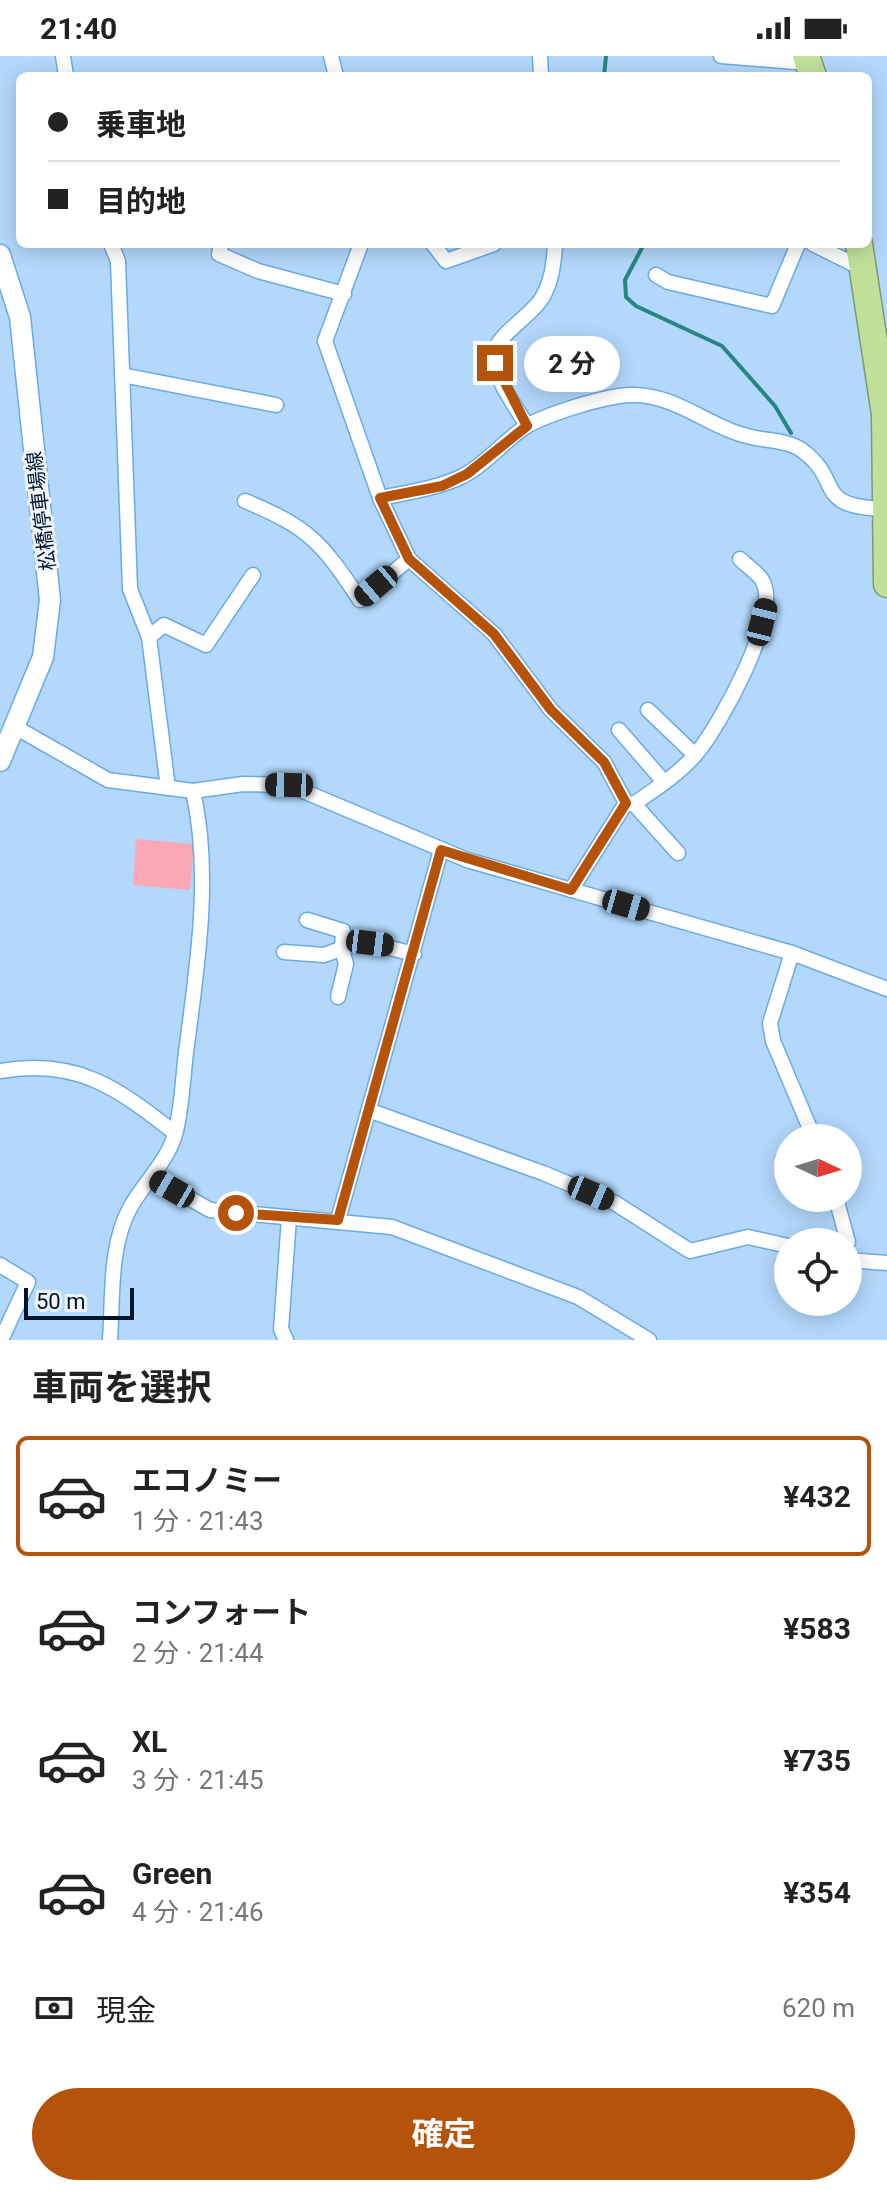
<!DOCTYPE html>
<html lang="ja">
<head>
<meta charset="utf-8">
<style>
	body { margin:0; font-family:Roboto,"Noto Sans JP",sans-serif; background:#f2f2f2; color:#222; height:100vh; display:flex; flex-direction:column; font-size:30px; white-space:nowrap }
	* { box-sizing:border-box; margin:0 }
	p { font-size:26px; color:#767676 }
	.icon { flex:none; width:44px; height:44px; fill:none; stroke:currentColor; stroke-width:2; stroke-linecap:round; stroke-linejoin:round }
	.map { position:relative; height:1284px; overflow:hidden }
	.sheet { display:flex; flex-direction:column; background:#fff; flex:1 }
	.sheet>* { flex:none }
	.hud { position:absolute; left:16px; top:16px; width:856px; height:176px; border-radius:12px; box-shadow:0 4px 20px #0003; display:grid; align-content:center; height:176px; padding:0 32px; background:#fff }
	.needle { width:52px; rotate:94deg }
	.controls { position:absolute; left:774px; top:1068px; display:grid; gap:16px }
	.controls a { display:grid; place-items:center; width:88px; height:88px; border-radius:50%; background:#fff; box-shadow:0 4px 20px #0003; font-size:40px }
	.scale { position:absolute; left:24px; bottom:20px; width:110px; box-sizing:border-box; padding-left:8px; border:4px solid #00152b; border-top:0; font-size:22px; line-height:28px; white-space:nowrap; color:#00152b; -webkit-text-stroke:6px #eff5fb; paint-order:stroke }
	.end { position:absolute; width:36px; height:36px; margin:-18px; border:10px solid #b45309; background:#fff; box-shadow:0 0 0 4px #fff }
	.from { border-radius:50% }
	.bubble { position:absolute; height:56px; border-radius:28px; background:#fff; box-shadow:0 4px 20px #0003; font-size:26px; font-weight:700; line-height:56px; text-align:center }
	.car { position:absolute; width:24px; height:48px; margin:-24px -12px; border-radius:10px; box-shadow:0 0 6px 2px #0007; background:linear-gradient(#222 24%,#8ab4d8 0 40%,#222 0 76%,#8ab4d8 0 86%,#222 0) }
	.hud b { display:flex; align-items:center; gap:28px; height:76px; font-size:30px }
	.hud b+b { border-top:2px solid #e0e0e0 }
	.hud i { width:20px; height:20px; background:#222 }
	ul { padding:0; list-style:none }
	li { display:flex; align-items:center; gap:24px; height:120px; margin:0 16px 12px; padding:0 16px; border:4px solid transparent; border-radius:12px }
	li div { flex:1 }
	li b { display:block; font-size:30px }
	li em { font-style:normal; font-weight:700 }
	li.on { border-color:#b45309 }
	li>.icon { width:72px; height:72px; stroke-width:1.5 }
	h2 { padding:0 32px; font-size:36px; line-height:96px }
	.pay { display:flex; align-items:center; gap:20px; height:88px; padding:0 32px; font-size:30px }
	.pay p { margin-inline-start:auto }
	.cta { display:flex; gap:16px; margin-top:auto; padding:16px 32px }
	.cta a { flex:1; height:92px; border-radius:48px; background:#b45309; color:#fff; font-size:32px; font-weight:700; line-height:92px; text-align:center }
	.status { display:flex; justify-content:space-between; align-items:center; height:56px; padding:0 40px; background:#fff; direction:ltr }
	.status svg { height:22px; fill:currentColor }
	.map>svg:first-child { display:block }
	.green { fill:#faa8b6 }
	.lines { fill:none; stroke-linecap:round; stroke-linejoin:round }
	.stream { stroke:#298485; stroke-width:4 }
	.street-casing { stroke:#6caae4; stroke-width:17 }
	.secondary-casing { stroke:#6caae4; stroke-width:23 }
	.highway-casing { stroke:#7d9a74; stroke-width:29 }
	.street { stroke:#fff; stroke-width:14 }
	.secondary { stroke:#fff; stroke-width:20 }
	.highway { stroke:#c1e19b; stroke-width:26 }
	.route { stroke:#b45309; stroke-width:10 }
	.labels { text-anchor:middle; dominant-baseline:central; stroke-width:6; stroke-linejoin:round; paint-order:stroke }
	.street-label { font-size:20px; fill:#00152b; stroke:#eff5fb }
</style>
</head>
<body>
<div class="status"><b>21:40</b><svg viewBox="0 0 49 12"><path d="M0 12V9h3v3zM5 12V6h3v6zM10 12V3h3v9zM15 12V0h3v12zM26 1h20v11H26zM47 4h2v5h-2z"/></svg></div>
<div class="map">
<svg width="887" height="1284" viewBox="0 0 887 1284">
	<rect width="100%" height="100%" fill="#b3d8fc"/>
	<polygon class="green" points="136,783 194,788 190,834 133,829"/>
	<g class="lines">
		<g class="stream">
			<polyline points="604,20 606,0"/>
			<polyline points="644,188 625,224 626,241 636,250 722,290 775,350 791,377"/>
		</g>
		<defs>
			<g id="street">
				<polyline points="63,0 66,20"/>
				<polyline points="331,0 336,20"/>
				<polyline points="540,0 541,20"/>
				<polyline points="721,0 808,7"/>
				<polyline points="111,188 118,205 130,533 149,581 168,732"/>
				<polyline points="221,188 219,198 258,215 344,238"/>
				<polyline points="361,188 325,285 380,442 409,503 494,578 551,654 604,706 626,747 571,834"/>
				<polyline points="433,188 446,205 494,188"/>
				<polyline points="813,188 865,214"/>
				<polyline points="656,219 668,226 772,250 798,188"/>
				<polyline points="122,319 276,349"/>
				<path d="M 527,370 C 516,350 492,321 494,297 C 496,280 532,259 542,242 C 552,225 554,207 555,188"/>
				<path d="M 380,442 C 409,436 436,433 463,420 C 486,408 503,386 525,371 C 547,358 604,340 630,339 C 675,337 709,372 751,381 C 767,385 789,384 803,395 C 844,426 812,451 886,453"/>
				<path d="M 245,445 C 310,472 321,486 360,544 L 409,503"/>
				<polyline points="149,581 164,569 206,589 253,519"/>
				<polyline points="648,654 695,699"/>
				<polyline points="15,671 108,724 193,735 243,728 289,729 467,804 792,897 887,933"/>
				<polyline points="619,674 664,726"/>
				<polyline points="626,747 634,748 678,797"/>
				<path d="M 634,748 C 655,733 679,718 696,698 C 719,671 783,557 762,524 C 758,517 747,510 740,503"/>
				<polyline points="307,864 343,875 342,894 346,908 338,941"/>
				<polyline points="284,896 324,899 351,889 370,887 414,898"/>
				<polyline points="792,897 770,967 773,985 814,1082"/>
				<path d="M 0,1015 C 78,1002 117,1032 175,1077"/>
				<polyline points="371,1055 543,1117 615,1147 690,1195 748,1181 788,1190"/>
				<polyline points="154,1122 210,1154 392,1171 578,1241 649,1284"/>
				<polyline points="836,1142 848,1186"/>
				<polyline points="338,1164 441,794"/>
				<polyline points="848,1204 887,1207"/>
				<polyline points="0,1209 28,1226 1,1284"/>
				<path d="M 110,1284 C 113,1242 109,1190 130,1152 C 144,1126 168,1106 176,1075 C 182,1049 183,1022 186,996 C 197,912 212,818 193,735"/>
				<polyline points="286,1284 281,1273 289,1162"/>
			</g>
			<polyline id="secondary" points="0,199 20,261 50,544 43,601 0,705"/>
			<g id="highway">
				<polyline points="806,0 813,20"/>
				<polyline points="859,188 885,358 887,528"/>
			</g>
		</defs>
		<use href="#street" class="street-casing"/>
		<use href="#secondary" class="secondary-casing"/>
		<use href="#highway" class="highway-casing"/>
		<use href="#street" class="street"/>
		<use href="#secondary" class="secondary"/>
		<use href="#highway" class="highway"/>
	</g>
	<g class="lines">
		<polyline class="route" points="236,1157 338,1164 441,794 571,834 626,747 604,706 551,654 494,578 409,503 380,442 442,430 467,418 527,370 495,307"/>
	</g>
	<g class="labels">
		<g class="street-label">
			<text transform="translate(41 455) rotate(-97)">松橋停車場線</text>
		</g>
	</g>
</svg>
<div class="controls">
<a><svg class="needle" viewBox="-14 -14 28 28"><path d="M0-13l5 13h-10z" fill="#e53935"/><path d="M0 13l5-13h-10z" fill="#767676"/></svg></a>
<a><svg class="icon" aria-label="locate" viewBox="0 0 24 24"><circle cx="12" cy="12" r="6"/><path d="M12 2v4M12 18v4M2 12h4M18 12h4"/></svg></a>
</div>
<div class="scale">50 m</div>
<i class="end from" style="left:236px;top:1157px"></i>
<i class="end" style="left:495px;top:307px"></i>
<div class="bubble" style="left:524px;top:280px;width:96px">2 分</div>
<i class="car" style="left:376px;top:530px;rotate:230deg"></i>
<i class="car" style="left:762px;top:566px;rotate:14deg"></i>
<i class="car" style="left:289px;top:729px;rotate:271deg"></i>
<i class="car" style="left:626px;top:849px;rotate:106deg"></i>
<i class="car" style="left:370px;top:887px;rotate:97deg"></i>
<i class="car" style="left:172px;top:1133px;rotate:300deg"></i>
<i class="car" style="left:591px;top:1137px;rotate:113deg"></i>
<div class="hud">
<b><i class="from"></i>乗車地</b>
<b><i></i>目的地</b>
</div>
</div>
<section class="sheet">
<h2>車両を選択</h2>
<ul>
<li class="on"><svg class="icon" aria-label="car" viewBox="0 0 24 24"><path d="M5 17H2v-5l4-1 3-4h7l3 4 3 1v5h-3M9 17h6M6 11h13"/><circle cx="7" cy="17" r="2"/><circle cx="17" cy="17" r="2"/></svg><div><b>エコノミー</b><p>1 分 · 21:43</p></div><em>¥432</em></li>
<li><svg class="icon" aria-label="car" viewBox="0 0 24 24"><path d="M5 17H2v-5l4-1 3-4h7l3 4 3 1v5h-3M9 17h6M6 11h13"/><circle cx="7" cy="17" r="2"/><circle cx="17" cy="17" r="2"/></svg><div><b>コンフォート</b><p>2 分 · 21:44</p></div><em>¥583</em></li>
<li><svg class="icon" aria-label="car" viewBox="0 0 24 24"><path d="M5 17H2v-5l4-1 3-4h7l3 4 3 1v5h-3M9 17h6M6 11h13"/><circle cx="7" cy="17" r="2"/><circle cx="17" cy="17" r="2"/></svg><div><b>XL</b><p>3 分 · 21:45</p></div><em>¥735</em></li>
<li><svg class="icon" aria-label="car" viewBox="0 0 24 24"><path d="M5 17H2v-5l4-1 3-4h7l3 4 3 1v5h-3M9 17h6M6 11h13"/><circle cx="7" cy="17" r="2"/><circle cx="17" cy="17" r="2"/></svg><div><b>Green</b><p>4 分 · 21:46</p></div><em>¥354</em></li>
</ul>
<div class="pay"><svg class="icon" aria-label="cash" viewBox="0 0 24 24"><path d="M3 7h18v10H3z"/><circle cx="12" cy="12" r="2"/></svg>現金<p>620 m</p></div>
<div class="cta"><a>確定</a></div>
</section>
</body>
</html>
